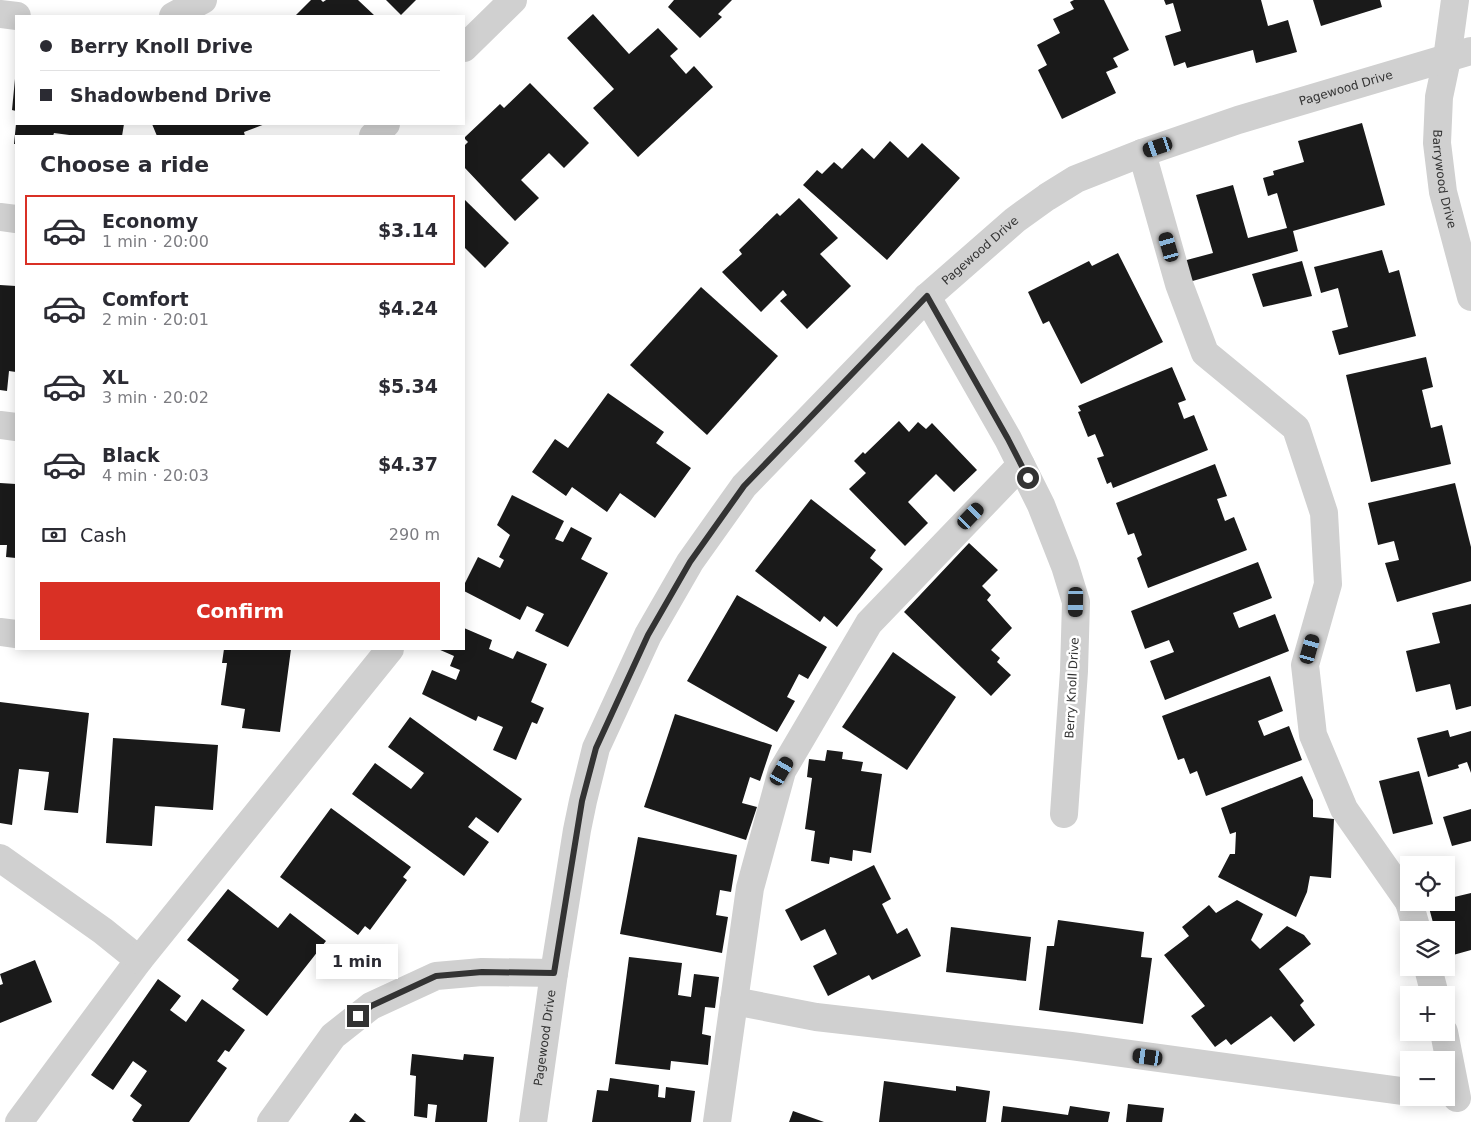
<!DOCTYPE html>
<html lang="en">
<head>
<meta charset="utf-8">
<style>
	body { margin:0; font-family:"DejaVu Sans",sans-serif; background:#f7f7f7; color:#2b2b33; height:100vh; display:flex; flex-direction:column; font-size:19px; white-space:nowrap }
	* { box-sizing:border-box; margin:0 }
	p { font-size:16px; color:#7c7c81 }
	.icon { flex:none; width:28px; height:28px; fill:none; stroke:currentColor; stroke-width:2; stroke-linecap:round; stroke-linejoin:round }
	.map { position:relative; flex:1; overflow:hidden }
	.panel { position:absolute; left:15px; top:135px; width:450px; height:515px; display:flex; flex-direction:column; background:#fff; border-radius:0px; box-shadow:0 2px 12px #0003 }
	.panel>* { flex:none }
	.top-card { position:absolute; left:15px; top:15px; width:450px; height:110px; border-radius:0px; box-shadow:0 2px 12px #0003; display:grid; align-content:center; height:110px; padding:0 25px; background:#fff }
	.controls { position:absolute; left:1400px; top:856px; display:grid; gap:10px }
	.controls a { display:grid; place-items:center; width:55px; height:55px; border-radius:0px; background:#fff; box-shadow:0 2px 12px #0003; font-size:25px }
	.end { position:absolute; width:22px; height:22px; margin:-11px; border:6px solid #333; background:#fff; box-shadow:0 0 0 2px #fff }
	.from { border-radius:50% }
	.bubble { position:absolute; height:35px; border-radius:0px; background:#fff; box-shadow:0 2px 12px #0003; font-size:16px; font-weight:800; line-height:35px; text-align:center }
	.car { position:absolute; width:15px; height:30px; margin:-15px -8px; border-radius:6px; box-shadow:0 0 4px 1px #0007; background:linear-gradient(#222 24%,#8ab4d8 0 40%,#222 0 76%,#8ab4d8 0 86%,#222 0) }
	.top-card b { display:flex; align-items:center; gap:18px; height:48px; font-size:19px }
	.top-card b+b { border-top:1px solid #e1e1e2 }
	.top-card i { width:12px; height:12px; background:#2b2b33 }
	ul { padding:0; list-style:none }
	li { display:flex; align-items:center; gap:15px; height:70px; margin:0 10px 8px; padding:0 15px; border:2px solid transparent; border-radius:0px }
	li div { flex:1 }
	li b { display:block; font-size:19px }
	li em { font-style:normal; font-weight:800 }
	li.active { border-color:#d93025 }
	li>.icon { width:45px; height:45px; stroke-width:1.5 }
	h2 { padding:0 25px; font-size:22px; line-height:60px }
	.pay { display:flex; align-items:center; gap:12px; height:55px; padding:0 25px; font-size:19px }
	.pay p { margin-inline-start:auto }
	.button { display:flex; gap:10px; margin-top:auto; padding:10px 25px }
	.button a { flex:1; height:58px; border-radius:0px; background:#d93025; color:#fff; font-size:20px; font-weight:800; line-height:58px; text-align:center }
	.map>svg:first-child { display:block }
	.building { fill:#1a1a1a }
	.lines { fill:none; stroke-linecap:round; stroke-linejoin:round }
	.minor { stroke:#d0d0d0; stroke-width:28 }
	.route { stroke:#333; stroke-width:6 }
	.labels { text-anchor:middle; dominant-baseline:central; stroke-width:5; stroke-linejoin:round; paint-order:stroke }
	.street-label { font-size:12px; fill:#333; stroke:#fff }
</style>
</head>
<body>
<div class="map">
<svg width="1471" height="1122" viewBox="0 0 1471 1122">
	<rect width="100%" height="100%" fill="#fff"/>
	<g class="building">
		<polygon points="311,0 321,0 323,2 326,0 358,0 375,16 295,16"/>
		<polygon points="386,0 416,0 401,15"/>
		<polygon points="674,0 732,0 718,14 722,17 700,38 668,7"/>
		<polygon points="1074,0 1104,0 1129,50 1113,58 1118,67 1106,72 1116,93 1062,119 1038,70 1047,65 1037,45 1060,33 1053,19 1074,9 1070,2"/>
		<polygon points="1164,0 1261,0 1268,26 1288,20 1297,52 1256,63 1253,50 1187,68 1185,62 1174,66 1165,36 1181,31 1173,3 1166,5"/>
		<polygon points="1313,0 1380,0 1382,7 1321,26"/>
		<polygon points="593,14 629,54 658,28 678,49 670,56 686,74 694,66 713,87 638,157 593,108 614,89 567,38"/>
		<polygon points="15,79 16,79 16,111 12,110"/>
		<polygon points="530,83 589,143 564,168 549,153 521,180 539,198 515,221 464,167 464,146 468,142 464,138 500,104 504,108"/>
		<polygon points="1362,123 1385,205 1293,231 1298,251 1189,282 1183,261 1213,253 1196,195 1233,185 1248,238 1287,228 1277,193 1268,196 1263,178 1274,175 1273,171 1304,162 1298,141"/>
		<polygon points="16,124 124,124 122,136 77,136 54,133 53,136 16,136 16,144 14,144"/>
		<polygon points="152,124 265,124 244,132 245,136 157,136"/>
		<polygon points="890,141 908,158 922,143 960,178 887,260 803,185 817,170 822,174 834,162 842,169 862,148 874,159"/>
		<polygon points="799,198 838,238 820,254 851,286 807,329 780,301 787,295 783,290 761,312 722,272 742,254 739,250 777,213 780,216"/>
		<polygon points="464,199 509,243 485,268 464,247"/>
		<polygon points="1382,250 1389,273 1399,270 1416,336 1339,355 1332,331 1348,327 1338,288 1321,293 1314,267"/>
		<polygon points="1118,253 1163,342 1081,384 1049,321 1043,324 1028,292 1089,261 1092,266"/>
		<polygon points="1302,261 1312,296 1263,307 1252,274"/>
		<polygon points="0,285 16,286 16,372 9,371 7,391 0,390"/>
		<polygon points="701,287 778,356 707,435 630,365"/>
		<polygon points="1426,357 1433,387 1422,390 1431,428 1442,425 1451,464 1371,482 1346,375"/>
		<polygon points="1172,367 1186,400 1178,403 1184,419 1194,415 1208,450 1113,488 1111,482 1107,484 1097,458 1104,456 1095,434 1088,437 1078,412 1081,411 1078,406"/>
		<polygon points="608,393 664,432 656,443 691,468 655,518 620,493 607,512 572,487 566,496 532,472 555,439 568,448"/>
		<polygon points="899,421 909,432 918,422 926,429 932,423 977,470 954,492 936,474 908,502 928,523 905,546 849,489 866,473 854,461 863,452 865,454"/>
		<polygon points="1215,464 1227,496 1217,499 1225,521 1234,517 1247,550 1148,588 1137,558 1142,555 1134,533 1128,535 1116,503"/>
		<polygon points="0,483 16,484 16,558 6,557 7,545 0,545"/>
		<polygon points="1455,483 1471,547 1471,581 1397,602 1385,563 1399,560 1394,541 1378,545 1368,503"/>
		<polygon points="512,495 564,521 555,539 563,542 571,527 592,538 581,559 608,573 568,647 535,631 544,614 527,606 520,620 464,591 464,585 478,557 500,568 504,560 499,557 510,535 497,525"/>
		<polygon points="811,499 876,550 870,558 883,569 837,627 824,616 820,622 755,571"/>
		<polygon points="969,543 998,570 982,586 991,595 987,600 1012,628 991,650 1000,658 997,662 1011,675 991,696 904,612"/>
		<polygon points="1258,562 1272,598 1233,613 1239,628 1275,614 1289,651 1165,700 1150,661 1174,652 1169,640 1145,649 1131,611"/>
		<polygon points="737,595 827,647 808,679 799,674 787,697 795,701 777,732 687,681"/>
		<polygon points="1471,604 1471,706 1456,710 1450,684 1416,692 1406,651 1440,643 1432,613"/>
		<polygon points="464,628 492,640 489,649 513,659 517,651 547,664 531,702 544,708 537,724 532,722 516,760 493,750 503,727 478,716 476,721 422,694 432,670 456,680 460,670 450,666 454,656 438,649 464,649"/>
		<polygon points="224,649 291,649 280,732 242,728 245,709 221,705 227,663 222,663"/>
		<polygon points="893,652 956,697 907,770 842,727"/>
		<polygon points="1270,676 1283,711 1258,721 1264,736 1289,726 1302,760 1206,796 1197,771 1190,774 1184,758 1178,760 1162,716"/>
		<polygon points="0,702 89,713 78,813 44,810 49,772 19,769 12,825 0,823"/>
		<polygon points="675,714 772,745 760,781 750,777 742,803 757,807 746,840 644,807"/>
		<polygon points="410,717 522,799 498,833 476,817 468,827 489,842 464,876 352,794 375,763 411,789 424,773 388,747"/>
		<polygon points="1448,730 1450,737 1471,731 1471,773 1467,762 1458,765 1459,768 1428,777 1417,738"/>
		<polygon points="113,738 218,745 213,810 155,806 152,846 106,843"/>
		<polygon points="827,750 843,752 842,759 863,762 861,771 882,774 871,853 853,850 852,861 830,857 829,864 811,861 815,831 805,829 812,778 807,777 809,759 825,761"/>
		<polygon points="1419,771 1433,824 1393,834 1379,781"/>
		<polygon points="1302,776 1313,800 1313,817 1334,819 1331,878 1310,876 1307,892 1296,917 1218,877 1230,854 1235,854 1236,832 1230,834 1221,808"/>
		<polygon points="331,808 411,867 403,877 407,880 370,930 365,926 358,935 280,877"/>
		<polygon points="1471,809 1471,841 1452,846 1443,817"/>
		<polygon points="638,837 737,855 731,892 720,890 716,915 728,917 722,953 620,934"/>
		<polygon points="874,865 891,899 882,904 897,934 907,928 921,956 872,980 869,975 828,996 813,966 837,954 825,929 801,941 785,910"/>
		<polygon points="228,889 278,928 290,913 326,941 267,1016 232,989 239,980 187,940"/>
		<polygon points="1471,893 1471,950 1446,957 1446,930 1435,930 1428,904 1446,902 1446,899"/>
		<polygon points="1237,900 1263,914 1251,940 1260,949 1287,926 1304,935 1311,944 1279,969 1304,1001 1300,1005 1315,1025 1294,1042 1271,1016 1231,1045 1226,1039 1215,1047 1191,1016 1205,1006 1164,955 1189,936 1182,927 1209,905 1216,913"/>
		<polygon points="1058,920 1144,932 1141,957 1152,958 1143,1024 1039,1010 1047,946 1054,946"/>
		<polygon points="951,927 1031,937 1026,981 946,972"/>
		<polygon points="629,957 682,963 678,995 691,997 694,974 719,977 715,1008 705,1007 702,1034 711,1036 708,1065 671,1061 670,1070 615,1064"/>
		<polygon points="35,960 52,1002 0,1023 0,985 3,984 0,974"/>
		<polygon points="158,979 181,996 170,1010 186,1022 202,999 245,1030 229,1052 225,1050 217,1061 227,1068 189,1122 134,1122 132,1120 142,1105 130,1096 147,1071 133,1061 113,1090 91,1075"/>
		<polygon points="412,1054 463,1060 464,1054 494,1057 487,1122 435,1122 437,1105 428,1104 427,1118 414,1116 416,1076 410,1075"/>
		<polygon points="610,1078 659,1085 658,1097 665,1098 666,1087 695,1091 691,1122 592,1122 597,1090 608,1091"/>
		<polygon points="884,1081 956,1091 956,1086 990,1091 986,1122 879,1122"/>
		<polygon points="1128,1104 1164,1108 1162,1122 1126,1122"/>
		<polygon points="1003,1106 1068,1115 1070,1106 1110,1112 1108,1122 1001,1122"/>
		<polygon points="793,1111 824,1122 789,1122"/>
		<polygon points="355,1113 366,1122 349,1122"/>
	</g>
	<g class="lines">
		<g class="minor">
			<path id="s1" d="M 1455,0 L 1447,59 L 1439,97 L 1437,143 L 1443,192 L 1471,297"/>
			<polyline points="0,14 17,16"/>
			<polyline points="173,16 203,0"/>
			<polyline points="464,48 513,0"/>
			<polyline points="373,136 386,124"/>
			<polyline points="1142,153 1179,284 1205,353 1296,428 1324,513 1328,584 1305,665 1313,735 1344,809 1409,902"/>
			<polyline points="0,217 16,219"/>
			<polyline points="927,297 1008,439 1041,505 1065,566 1076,602 1074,671 1064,814"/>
			<polyline points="0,425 16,427"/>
			<polyline points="0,632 16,634"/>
			<polyline points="0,858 103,931 139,960 19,1122"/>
			<polyline points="1409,902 1417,930"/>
			<polyline points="139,960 390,649"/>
			<polyline points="1428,968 1435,995"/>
			<polyline points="734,1001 816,1017 1071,1046 1409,1092"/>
			<polyline points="1444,1032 1457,1098"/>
			<polyline points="271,1122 333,1036 371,1006 436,976 482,972 554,973"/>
			<path id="s2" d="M 533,1122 L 554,973 L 577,830 L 583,801 L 596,748 L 648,635 L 690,562 L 744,486 L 927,297 L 1015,220 L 1047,197 L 1076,179 L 1142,153 L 1238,120 L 1471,51"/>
			<polyline points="717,1122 750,888 782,771 869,623 1021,465"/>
		</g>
	</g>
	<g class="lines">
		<polyline class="route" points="358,1016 371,1006 436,976 482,972 554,973 582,801 596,748 648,635 690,562 744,486 927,296 1008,439 1028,478"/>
	</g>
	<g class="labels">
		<g class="street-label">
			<text stroke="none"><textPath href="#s2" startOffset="1420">Pagewood Drive</textPath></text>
			<text stroke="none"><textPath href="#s1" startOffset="181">Barrywood Drive</textPath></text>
			<text stroke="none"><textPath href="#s2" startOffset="1015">Pagewood Drive</textPath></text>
			<text transform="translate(1072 688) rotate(-87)">Berry Knoll Drive</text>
			<text stroke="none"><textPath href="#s2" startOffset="85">Pagewood Drive</textPath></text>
		</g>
	</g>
</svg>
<div class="controls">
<a><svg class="icon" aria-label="locate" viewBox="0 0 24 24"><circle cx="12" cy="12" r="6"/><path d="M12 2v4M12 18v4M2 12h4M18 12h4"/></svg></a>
<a><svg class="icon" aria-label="layers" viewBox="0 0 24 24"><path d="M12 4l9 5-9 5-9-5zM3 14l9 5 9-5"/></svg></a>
<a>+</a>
<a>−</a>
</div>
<i class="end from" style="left:1028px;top:478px"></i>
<i class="end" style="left:358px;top:1016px"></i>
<div class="bubble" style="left:316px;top:944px;width:82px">1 min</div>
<i class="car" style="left:1158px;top:147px;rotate:251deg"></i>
<i class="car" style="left:1169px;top:247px;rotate:344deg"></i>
<i class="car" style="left:971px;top:516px;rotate:44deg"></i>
<i class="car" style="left:1076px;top:602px;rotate:181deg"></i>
<i class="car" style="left:1310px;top:649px;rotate:16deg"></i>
<i class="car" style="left:782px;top:771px;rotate:30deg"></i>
<i class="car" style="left:1148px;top:1057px;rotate:278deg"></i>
<div class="top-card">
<b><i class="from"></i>Berry Knoll Drive</b>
<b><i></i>Shadowbend Drive</b>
</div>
<section class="panel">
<h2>Choose a ride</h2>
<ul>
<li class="active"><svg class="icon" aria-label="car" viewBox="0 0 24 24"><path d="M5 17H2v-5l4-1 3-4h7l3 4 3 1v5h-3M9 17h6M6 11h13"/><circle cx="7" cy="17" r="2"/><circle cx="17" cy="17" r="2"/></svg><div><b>Economy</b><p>1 min · 20:00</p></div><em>$3.14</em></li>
<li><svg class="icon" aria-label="car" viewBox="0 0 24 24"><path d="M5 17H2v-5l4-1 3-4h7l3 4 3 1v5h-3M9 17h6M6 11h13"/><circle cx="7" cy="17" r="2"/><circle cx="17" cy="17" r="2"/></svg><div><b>Comfort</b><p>2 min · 20:01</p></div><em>$4.24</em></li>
<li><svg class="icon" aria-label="car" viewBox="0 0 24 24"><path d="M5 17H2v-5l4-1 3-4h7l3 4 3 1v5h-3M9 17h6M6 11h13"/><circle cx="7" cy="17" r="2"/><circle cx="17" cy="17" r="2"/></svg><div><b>XL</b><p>3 min · 20:02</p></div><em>$5.34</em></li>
<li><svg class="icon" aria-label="car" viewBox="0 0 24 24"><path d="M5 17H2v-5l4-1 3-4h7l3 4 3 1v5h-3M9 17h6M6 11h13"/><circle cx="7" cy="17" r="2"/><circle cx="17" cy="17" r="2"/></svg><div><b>Black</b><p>4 min · 20:03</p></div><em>$4.37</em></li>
</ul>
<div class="pay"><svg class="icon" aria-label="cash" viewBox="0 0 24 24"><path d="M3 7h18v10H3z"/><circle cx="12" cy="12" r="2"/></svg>Cash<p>290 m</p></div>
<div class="button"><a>Confirm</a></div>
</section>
</div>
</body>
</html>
